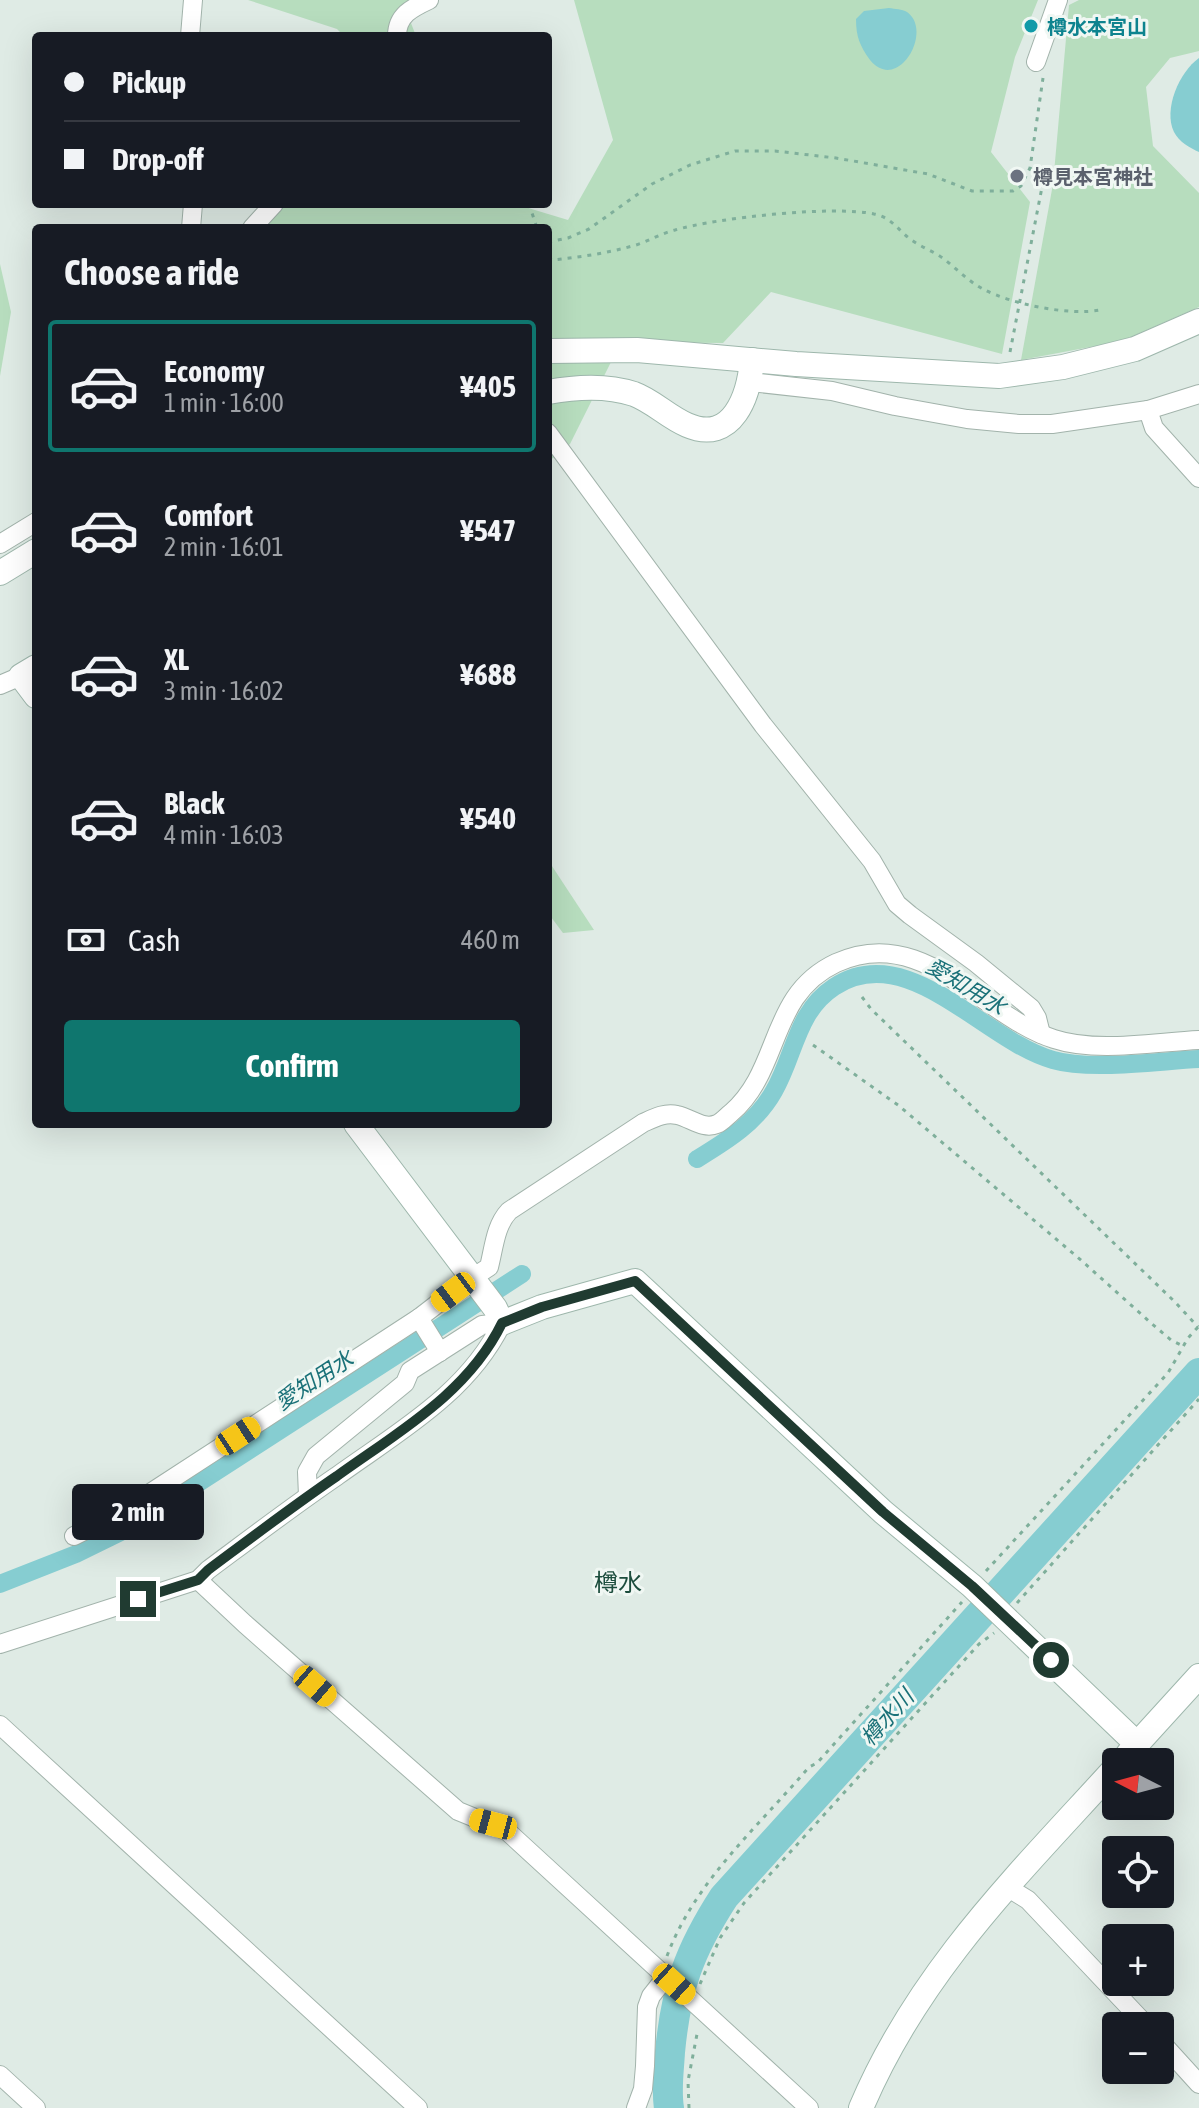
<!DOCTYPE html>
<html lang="en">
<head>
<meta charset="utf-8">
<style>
	body { margin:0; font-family:"Asap Condensed","Noto Sans JP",sans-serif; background:#20242c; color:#f1f3f6; height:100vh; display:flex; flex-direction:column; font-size:30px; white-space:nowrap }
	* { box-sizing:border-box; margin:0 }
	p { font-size:26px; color:#9ea1a6 }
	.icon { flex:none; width:44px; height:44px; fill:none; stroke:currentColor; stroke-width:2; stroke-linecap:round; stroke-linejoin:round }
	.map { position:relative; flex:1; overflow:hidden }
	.side { position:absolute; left:32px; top:224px; width:520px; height:904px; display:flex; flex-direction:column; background:#171b24; border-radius:8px; box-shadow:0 8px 32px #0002 }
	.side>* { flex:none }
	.guide { position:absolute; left:32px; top:32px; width:520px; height:176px; border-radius:8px; box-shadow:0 8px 32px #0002; display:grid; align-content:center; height:176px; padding:0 32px; background:#171b24 }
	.needle { width:52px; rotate:276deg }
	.tools { position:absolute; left:1102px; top:1748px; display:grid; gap:16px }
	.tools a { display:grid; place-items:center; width:72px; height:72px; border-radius:8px; background:#171b24; box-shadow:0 8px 32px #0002; font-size:40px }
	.end { position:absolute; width:36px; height:36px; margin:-18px; border:10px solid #203b31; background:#fff; box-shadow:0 0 0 4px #fff }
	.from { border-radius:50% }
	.bubble { position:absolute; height:56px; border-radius:8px; background:#171b24; box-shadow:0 8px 32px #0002; font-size:26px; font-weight:700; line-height:56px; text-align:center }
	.car { position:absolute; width:24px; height:48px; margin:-24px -12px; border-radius:10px; box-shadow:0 0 6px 2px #0007; background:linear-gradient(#f5c518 24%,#345 0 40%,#f5c518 0 76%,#345 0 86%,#f5c518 0) }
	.guide b { display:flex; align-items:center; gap:28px; height:76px; font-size:30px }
	.guide b+b { border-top:2px solid #363941 }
	.guide i { width:20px; height:20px; background:#f1f3f6 }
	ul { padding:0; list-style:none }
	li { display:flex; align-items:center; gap:24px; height:132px; margin:0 16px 12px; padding:0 16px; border:4px solid transparent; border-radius:8px }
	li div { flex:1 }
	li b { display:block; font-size:30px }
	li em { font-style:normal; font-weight:700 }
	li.active { border-color:#0f766e }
	li>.icon { width:72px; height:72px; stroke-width:1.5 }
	h2 { padding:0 32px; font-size:36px; line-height:96px }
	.pay { display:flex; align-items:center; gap:20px; height:88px; padding:0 32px; font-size:30px }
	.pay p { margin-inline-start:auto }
	.primary-button { display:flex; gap:16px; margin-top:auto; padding:16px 32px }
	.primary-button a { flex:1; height:92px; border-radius:8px; background:#0f766e; color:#fff; font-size:32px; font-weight:700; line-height:92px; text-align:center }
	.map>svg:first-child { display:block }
	.green { fill:#b7ddbe }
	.water { fill:#86cdd1 }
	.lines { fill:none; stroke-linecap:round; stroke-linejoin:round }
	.canal { stroke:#86cdd1; stroke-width:18 }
	.river { stroke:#86cdd1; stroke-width:30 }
	.street-casing { stroke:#a2b3ab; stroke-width:20 }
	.secondary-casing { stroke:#9eb7ac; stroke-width:26 }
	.path { stroke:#7faf9b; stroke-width:3; stroke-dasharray:4 6; stroke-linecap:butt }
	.street { stroke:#fff; stroke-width:18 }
	.secondary { stroke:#fff; stroke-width:24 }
	.route { stroke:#203b31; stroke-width:10 }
	.culture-dot { fill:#0f9aa8; stroke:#f0f7f3; stroke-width:3 }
	.worship-dot { fill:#6b7280; stroke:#f0f7f3; stroke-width:3 }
	.labels { text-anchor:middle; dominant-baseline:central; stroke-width:6; stroke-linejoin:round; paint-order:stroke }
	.culture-label { font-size:20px; font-weight:bold; fill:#0d838f; stroke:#f0f7f3; text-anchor:start }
	.worship-label { font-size:20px; font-weight:bold; fill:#5b616d; stroke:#f0f7f3; text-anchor:start }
	.water-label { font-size:22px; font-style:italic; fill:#1a7178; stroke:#f0f7f3 }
	.quarter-label { font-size:24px; fill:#1c4d3d; stroke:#f0f7f3 }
</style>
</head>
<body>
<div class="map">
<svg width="1199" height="2108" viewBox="0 0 1199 2108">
	<rect width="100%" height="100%" fill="#dfebe5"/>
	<g class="green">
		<polygon points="248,0 411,0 404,5 416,36 344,36 337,29"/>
		<polygon points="574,0 1038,0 1015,57 991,152 1030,202 1002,354 771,292 723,343 621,342 570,444 548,462 548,228 261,228 284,204 515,204 568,220 613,140"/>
		<polygon points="1079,0 1199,0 1199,51 1170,58 1146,87 1153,146 1199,193 1199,307 1122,341 1021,360 1053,184 1069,5"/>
		<polygon points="0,264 11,312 0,376"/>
		<polygon points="548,860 594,930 563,933 548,913"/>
	</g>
	<g class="water">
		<path d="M 889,8 C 895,9 902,9 907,12 C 934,31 898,94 870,60 C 860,46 856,37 856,19 L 864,11 Z"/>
		<path d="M 1199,58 L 1199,152 C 1190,148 1179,142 1174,132 C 1163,110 1179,72 1199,58 Z"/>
	</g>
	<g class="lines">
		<g class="canal">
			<path d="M 697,1159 C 728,1140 756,1123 774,1091 C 795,1055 796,1012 834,987 C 908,938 984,1041 1053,1060 C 1091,1071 1158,1061 1199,1059"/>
			<polyline points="0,1584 76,1554 127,1529 522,1274"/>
		</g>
		<path class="river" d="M 669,2108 C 666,2090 669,2071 670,2052 C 676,1988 689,1951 724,1897 L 1199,1373"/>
		<defs>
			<g id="street">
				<polyline points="190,36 193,0"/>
				<path d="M 397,36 C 397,15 412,8 429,0"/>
				<polyline points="1036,62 1058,0"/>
				<polyline points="191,228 193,204"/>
				<polyline points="252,228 274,204"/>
				<polyline points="750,382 832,391 895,406 967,419 1019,424 1052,424 1148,410 1199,394"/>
				<polyline points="1148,410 1154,428 1199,478"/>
				<polyline points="548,433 763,725 872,861 897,904 910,915 976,963 1031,1008 1037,1018 1041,1034"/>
				<polyline points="0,544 36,522"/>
				<polyline points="0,685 21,676"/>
				<polyline points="419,1318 440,1352"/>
				<polyline points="308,1496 307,1472 316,1456 405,1383 410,1371 482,1325 502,1323"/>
				<path d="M 74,1536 L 118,1514 L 419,1318 L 463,1284 L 489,1267 C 494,1248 495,1226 509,1211 L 643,1123 C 654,1118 665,1112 677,1115 C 691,1118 703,1130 717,1124 C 722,1122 727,1116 731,1113 C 782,1069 768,995 836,963 C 923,923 980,1015 1054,1039 C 1096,1053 1155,1042 1199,1040"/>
				<polyline points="198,1580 245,1624 458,1811 507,1831 809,2108"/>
				<path d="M 0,1644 L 198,1580 L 208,1570 C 251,1538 293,1506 337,1476 C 398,1432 468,1393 502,1323"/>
				<polyline points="0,1725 418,2108"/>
				<polyline points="1007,1887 1028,1900 1147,2026"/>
				<polyline points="1160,2041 1199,2084"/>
				<polyline points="0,2075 36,2108"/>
				<polyline points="636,2108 643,2089 645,2066 647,2007 651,1996 666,1977"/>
			</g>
			<g id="secondary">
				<polyline points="548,351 637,350 796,364 999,376 1063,367 1135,349 1199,321"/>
				<path d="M 548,392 C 575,387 607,385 634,394 C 653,401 668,417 687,425 C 733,445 749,395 752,360"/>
				<polyline points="0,573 36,551"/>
				<polyline points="36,667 21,676 36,696"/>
				<polyline points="356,1124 495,1308 502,1323 542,1307 635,1281 883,1512 972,1586 1137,1744"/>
				<polyline points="1128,1754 1199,1676"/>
				<path d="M 861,2108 C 919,1971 1018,1875 1116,1767"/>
			</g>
		</defs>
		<use href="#street" class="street-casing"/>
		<use href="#secondary" class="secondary-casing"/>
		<g class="path">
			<polyline points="529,204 537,228"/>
			<polyline points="548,242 568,238 589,229 652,184 690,165 735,151 775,151 836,158 928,174 972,191 1013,191 1021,186 1030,168 1043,78"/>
			<path d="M 548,258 L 553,260 C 581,257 608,253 636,245 C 649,241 662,233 675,230 C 716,218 834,205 874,214 C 892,217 899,232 913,241 C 923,248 935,252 944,259 C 957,269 968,281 983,289 C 1011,304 1069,316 1100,310"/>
			<polyline points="1010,352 1043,182 1030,168"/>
			<polyline points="862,997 871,1009 1175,1302 1198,1327"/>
			<polyline points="813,1045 898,1105 1082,1261 1151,1323 1171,1340 1183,1346"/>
			<polyline points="986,1571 1168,1373 1188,1338 1199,1326"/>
			<polyline points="1017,1603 1199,1399"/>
			<path d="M 667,1956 C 695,1881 758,1827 809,1767 L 817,1763 L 962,1602"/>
			<polyline points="700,1984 720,1938 744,1903 979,1644 994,1633"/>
			<polyline points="689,2108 688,2081 698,2029"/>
		</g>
		<use href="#street" class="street"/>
		<use href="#secondary" class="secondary"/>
	</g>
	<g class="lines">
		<path class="route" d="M 138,1599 L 198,1580 L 208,1570 C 251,1538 293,1506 337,1476 C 398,1432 468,1393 502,1323 L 542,1307 L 635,1281 L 883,1512 L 972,1586 L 1051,1660"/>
	</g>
	<circle class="culture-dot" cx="1031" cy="26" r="8"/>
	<circle class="worship-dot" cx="1017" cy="176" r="8"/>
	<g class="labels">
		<g class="culture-label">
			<text x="1047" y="26">樽水本宮山</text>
		</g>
		<g class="worship-label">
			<text x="1033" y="176">樽見本宮神社</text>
		</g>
		<g class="water-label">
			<text transform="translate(966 986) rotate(31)">愛知用水</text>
			<text transform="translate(314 1380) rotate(-33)">愛知用水</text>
			<text transform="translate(887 1717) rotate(-48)">樽水川</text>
		</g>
		<g class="quarter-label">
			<text x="618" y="1582">樽水</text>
		</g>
	</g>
</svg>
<div class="tools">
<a><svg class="needle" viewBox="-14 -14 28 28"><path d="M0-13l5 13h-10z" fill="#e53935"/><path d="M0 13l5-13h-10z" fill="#9ea1a6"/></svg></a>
<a><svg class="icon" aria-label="locate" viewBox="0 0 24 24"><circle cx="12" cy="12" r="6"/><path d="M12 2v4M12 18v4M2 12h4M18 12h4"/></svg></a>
<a>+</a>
<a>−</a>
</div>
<i class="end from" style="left:1051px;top:1660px"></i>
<i class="end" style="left:138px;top:1599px"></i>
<div class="bubble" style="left:72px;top:1484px;width:132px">2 min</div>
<i class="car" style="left:453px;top:1292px;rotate:233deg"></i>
<i class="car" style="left:238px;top:1436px;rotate:57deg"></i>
<i class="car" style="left:315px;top:1686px;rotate:131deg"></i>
<i class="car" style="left:493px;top:1824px;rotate:285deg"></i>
<i class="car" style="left:674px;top:1984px;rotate:132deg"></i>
<div class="guide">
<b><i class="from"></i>Pickup</b>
<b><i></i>Drop-off</b>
</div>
<section class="side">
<h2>Choose a ride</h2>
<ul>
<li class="active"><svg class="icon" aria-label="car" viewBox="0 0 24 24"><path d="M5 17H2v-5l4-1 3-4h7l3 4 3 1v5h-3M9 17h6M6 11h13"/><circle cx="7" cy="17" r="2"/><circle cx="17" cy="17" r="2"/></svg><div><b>Economy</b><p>1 min · 16:00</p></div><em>¥405</em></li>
<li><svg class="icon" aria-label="car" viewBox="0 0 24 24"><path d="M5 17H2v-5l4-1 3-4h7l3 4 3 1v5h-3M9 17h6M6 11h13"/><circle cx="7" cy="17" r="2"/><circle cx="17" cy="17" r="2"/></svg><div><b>Comfort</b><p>2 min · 16:01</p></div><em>¥547</em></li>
<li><svg class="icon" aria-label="car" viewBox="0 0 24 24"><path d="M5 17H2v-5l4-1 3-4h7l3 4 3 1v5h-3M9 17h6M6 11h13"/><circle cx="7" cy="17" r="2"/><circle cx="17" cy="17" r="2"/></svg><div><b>XL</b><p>3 min · 16:02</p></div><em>¥688</em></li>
<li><svg class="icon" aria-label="car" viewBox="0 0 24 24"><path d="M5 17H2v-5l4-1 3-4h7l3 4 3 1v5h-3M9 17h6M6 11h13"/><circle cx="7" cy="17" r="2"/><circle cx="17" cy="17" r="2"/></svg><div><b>Black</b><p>4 min · 16:03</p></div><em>¥540</em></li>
</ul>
<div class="pay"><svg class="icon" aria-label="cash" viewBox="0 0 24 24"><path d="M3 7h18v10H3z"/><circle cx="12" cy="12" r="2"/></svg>Cash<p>460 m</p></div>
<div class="primary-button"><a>Confirm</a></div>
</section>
</div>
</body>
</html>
